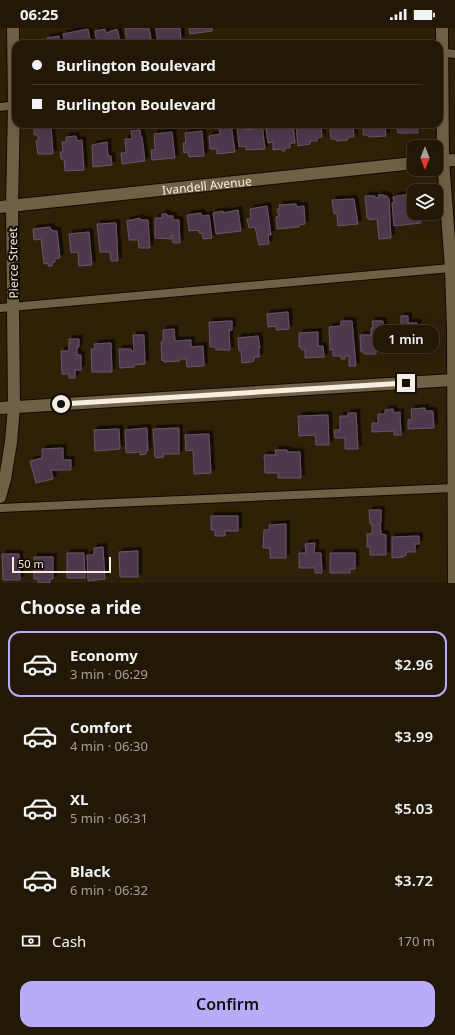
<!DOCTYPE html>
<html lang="en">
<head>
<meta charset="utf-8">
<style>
	body { margin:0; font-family:"Noto Sans",sans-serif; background:#2b2110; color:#f1f3f6; height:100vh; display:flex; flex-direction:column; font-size:15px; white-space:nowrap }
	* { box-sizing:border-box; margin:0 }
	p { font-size:13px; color:#a3a09b }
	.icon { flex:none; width:22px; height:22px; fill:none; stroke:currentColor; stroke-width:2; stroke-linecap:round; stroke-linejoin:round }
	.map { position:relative; height:555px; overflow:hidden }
	.panel { display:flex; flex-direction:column; background:#231806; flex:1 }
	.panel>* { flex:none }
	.top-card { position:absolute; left:12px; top:12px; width:431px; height:88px; border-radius:12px; box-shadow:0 4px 16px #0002,0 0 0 1px #403728; display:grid; align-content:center; height:88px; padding:0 20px; background:#231806 }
	.needle { width:26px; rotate:180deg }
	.fabs { position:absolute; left:407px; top:112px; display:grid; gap:8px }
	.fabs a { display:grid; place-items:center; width:36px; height:36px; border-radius:8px; background:#231806; box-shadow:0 4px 16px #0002,0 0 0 1px #403728; font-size:20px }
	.scale { position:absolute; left:12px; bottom:10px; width:99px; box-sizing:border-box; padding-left:4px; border:2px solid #f8eee0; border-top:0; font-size:11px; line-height:14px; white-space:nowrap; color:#f8eee0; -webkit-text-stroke:3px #120b03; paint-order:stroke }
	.end { position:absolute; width:18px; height:18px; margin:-9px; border:5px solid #f8eee0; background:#111; box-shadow:0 0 0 2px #111 }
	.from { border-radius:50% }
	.bubble { position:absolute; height:28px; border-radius:12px; background:#231806; box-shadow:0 4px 16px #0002,0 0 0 1px #403728; font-size:13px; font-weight:600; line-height:28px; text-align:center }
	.top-card b { display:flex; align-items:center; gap:14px; height:38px; font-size:15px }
	.top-card b+b { border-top:1px solid #403728 }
	.top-card i { width:10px; height:10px; background:#f1f3f6 }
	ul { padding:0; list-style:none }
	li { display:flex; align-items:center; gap:12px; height:66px; margin:0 8px 6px; padding:0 12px; border:2px solid transparent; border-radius:12px }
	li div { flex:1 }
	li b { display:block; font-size:15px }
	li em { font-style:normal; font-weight:600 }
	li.current { border-color:#b8abf7 }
	li>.icon { width:36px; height:36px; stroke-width:1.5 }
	h2 { padding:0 20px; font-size:18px; line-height:48px }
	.pay { display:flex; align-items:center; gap:10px; height:44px; padding:0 20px; font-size:15px }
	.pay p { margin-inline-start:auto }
	.button { display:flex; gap:8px; margin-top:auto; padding:8px 20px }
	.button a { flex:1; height:46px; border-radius:12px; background:#b8abf7; color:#111; font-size:16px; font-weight:600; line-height:46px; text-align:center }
	.status { display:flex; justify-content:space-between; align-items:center; height:28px; padding:0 20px; background:#231806; direction:ltr }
	.status svg { height:11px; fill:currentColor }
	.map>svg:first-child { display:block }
	.building { fill:#4f394c; stroke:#6a5368; filter:url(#shadow) }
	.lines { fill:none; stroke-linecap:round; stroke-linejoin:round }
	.lane-casing { stroke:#160900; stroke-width:10 }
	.street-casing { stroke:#160900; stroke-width:14 }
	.secondary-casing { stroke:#160900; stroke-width:14 }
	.lane { stroke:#706046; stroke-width:8 }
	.street { stroke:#706046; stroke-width:12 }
	.secondary { stroke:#706046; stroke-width:12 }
	.route { stroke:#f8eee0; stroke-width:5 }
	.labels { text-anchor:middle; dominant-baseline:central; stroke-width:4; stroke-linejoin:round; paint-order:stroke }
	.street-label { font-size:12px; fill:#f8eee0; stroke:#120b03 }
</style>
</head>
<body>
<div class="status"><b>06:25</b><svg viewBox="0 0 49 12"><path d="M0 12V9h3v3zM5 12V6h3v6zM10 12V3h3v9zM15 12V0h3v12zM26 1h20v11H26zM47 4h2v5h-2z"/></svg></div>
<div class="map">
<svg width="455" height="555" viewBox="0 0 455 555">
	<defs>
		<filter id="shadow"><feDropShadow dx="3.5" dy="-3.5" stdDeviation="0" flood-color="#0009"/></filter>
	</defs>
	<rect width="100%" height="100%" fill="#2f2008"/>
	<g class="building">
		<polygon points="125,0 149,0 152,16 127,16"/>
		<polygon points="156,0 180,0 181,12 158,15"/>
		<polygon points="189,0 212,0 212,3 190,6"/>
		<polygon points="88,1 91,16 65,16 63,6"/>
		<polygon points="105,1 106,5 117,1 121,16 97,16 95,3"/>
		<polygon points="59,8 60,16 47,16 47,10"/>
		<polygon points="34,96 54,96 54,98 51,98 53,126 38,126 36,113 38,113 38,107 34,107"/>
		<polygon points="218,96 231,96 235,124 217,126 217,121 210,121 209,108 220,106"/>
		<polygon points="262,96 265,121 246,122 246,118 239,119 237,100 245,99 245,102 255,101 254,97"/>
		<polygon points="275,96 293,96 295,115 290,115 290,120 285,120 285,123 282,123 282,121 273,122 273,114 268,115 266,101 275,100"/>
		<polygon points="296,96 321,96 322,109 317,110 317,113 310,113 310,116 298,118"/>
		<polygon points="331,96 353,96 354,109 348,109 348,112 336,113 336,111 331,111 330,102 332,102"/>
		<polygon points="360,96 385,97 386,108 369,109 368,107 363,107 363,99 360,99"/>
		<polygon points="397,96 417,96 418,105 398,105"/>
		<polygon points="140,102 141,109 142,109 145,133 122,136 121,125 126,125 125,111 132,111 131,103"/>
		<polygon points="202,103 204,128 189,129 188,124 184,125 183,115 186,115 185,105"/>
		<polygon points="172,104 175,130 152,132 151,122 155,122 154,106"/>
		<polygon points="76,108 77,113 82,112 84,142 65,143 64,131 61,131 60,124 63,124 62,114 66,114 66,109"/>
		<polygon points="107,114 108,128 111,128 112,137 93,139 92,117"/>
		<polygon points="414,166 414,185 420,185 421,195 394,198 392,175 394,175 393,169 396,169 396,168"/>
		<polygon points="378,167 384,167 384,168 387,168 389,171 391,210 379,211 377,191 369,192 369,190 367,190 365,168 375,168 375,170 379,169"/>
		<polygon points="354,171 358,196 338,198 337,185 334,186 332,172"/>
		<polygon points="296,176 297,179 304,178 305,196 299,197 299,199 277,201 276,189 279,188 277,181 280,181 279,177"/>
		<polygon points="267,178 271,207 268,207 269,216 259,217 255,199 249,200 247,191 251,191 250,181"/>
		<polygon points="238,182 241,203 216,206 213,185 223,183 223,185"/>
		<polygon points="201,185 202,188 209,187 212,210 203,211 202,205 199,205 199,202 189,203 187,187"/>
		<polygon points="162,186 167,186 167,188 173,188 173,192 179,192 180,215 173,215 172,207 171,208 171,211 155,210 155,190 162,190"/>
		<polygon points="140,190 140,192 148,192 150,220 139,220 138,212 129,212 127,193"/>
		<polygon points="116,195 118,233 111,233 110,224 100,224 97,196"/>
		<polygon points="50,199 51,202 53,202 53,203 57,203 60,230 55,231 55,234 52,235 52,238 48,238 48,235 44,236 41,211 34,212 33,201"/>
		<polygon points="89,204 92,237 79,238 78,224 71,225 69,206"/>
		<polygon points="288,284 289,301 276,302 276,298 268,299 267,286"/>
		<polygon points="401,288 408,288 408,295 417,295 418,306 421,306 422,321 397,322 397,301 401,301"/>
		<polygon points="232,293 232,302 229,302 230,322 216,322 216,319 210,319 209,294"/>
		<polygon points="341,293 352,293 356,338 349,338 349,328 345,328 345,331 341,331 341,328 333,328 333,321 330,322 329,299 341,298"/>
		<polygon points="372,293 383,293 384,322 376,323 376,326 364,326 364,324 361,324 360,307 371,307 371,300 373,300"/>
		<polygon points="174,301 175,313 191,312 191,319 203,318 204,338 187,339 186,331 180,331 180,333 164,334 164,332 162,333 161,314 163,314 163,302"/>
		<polygon points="318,304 318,318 323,318 324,329 305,330 305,322 302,322 301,319 299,319 299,305"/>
		<polygon points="133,307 144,307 145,336 134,337 134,339 120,340 119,321 131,321 131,323 134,323"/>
		<polygon points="258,308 260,320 259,320 259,329 254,329 254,333 251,334 242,335 241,323 239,323 238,310"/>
		<polygon points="69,311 79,311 79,319 77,319 77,327 81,327 81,342 75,342 75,350 69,350 69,346 62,346 61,323 69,323"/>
		<polygon points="111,315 112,344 92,344 91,321 95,321 94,316"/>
		<polygon points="425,380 425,383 433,383 434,400 408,401 408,392 412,391 411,381"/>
		<polygon points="393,381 394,385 400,384 401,407 394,407 394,403 372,404 372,395 378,395 378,386 385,386 385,382"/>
		<polygon points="348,385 356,385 358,421 345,421 345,410 335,410 334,402 340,402 340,388 348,388"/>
		<polygon points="328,387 329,417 316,417 315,407 299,408 298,388"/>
		<polygon points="147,400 148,423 146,423 146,426 140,427 140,424 126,425 125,402"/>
		<polygon points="179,400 179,426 163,426 164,429 155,430 153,401"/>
		<polygon points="119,401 120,421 95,423 94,402"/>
		<polygon points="209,406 211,445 194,446 193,422 186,423 185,407"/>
		<polygon points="63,420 63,432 71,432 71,442 51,442 53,451 36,455 30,433 42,430 42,421"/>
		<polygon points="275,422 287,422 287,424 300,424 301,450 278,450 278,445 265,445 264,427 276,427"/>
		<polygon points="369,482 381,482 381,495 380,495 381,506 386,507 386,527 370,527 370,519 367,519 367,506 372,506 372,496 370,496"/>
		<polygon points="211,488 238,488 238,503 225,503 225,508 215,508 215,502 211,502"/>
		<polygon points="286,496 286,530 270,530 270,520 263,520 264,502 269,502 269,497"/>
		<polygon points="419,508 419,516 415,516 415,524 406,524 406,528 403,528 403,529 392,530 392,509"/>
		<polygon points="315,515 314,525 321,525 322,545 315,545 315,540 299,540 299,525 306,525 305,516"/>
		<polygon points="103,519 105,551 88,553 87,527 94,527 94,520"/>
		<polygon points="138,523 138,549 120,549 119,524"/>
		<polygon points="67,525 84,525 85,550 67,550"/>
		<polygon points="330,525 355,525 355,541 350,541 350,545 330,545"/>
		<polygon points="2,526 19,526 20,552 3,552"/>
		<polygon points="34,529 53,529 53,551 50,551 50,555 38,555 38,551 34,551"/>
	</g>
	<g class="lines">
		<defs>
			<g id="lane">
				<polyline points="439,24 455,26"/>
				<polyline points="0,79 16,77"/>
				<polyline points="0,280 451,240"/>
				<polyline points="0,480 454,460"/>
			</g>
			<g id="street">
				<polyline points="436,133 455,132"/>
				<path id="s1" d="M 0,179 L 414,135"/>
				<polyline points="0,380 453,352"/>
				<polyline points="0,469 5,451 11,414 14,379 12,178 14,77 13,0"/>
			</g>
			<polyline id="secondary" points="442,0 443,132 451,240 453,301 454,555"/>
		</defs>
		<use href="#lane" class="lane-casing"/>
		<use href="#street" class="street-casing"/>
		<use href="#secondary" class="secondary-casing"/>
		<use href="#lane" class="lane"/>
		<use href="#street" class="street"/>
		<use href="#secondary" class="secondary"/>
	</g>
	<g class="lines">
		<polyline class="route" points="61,376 406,355"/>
	</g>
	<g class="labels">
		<g class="street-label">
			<text stroke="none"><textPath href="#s1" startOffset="208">Ivandell Avenue</textPath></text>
			<text transform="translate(13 235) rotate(-91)">Pierce Street</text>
		</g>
	</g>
</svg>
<div class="fabs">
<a><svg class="needle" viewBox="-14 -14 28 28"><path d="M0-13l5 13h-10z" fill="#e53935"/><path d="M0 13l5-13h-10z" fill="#a3a09b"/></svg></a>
<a><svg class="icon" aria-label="layers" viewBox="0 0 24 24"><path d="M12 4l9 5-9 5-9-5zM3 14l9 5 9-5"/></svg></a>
</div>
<div class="scale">50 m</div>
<i class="end from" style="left:61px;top:376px"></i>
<i class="end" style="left:406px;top:355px"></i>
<div class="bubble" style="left:373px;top:297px;width:66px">1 min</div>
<div class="top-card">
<b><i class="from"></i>Burlington Boulevard</b>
<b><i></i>Burlington Boulevard</b>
</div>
</div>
<section class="panel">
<h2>Choose a ride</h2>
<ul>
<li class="current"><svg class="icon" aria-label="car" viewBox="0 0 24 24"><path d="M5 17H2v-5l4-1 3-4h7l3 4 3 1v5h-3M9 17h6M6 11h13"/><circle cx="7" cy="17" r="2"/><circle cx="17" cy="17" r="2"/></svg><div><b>Economy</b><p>3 min · 06:29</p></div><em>$2.96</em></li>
<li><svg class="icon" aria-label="car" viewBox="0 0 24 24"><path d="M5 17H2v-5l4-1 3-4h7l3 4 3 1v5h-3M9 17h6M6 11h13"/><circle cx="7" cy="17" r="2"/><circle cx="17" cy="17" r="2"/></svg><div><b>Comfort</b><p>4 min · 06:30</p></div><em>$3.99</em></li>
<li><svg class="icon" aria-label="car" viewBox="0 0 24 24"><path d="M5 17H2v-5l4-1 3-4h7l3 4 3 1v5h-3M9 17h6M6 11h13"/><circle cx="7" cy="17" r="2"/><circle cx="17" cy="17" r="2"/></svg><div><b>XL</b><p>5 min · 06:31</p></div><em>$5.03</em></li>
<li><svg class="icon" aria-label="car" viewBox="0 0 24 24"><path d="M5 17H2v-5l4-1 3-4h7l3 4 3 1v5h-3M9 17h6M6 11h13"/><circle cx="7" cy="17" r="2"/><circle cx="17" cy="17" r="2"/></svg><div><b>Black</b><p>6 min · 06:32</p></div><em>$3.72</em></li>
</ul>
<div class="pay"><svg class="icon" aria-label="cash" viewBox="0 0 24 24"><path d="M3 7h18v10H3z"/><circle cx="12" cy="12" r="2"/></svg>Cash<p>170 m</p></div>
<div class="button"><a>Confirm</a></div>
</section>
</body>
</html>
